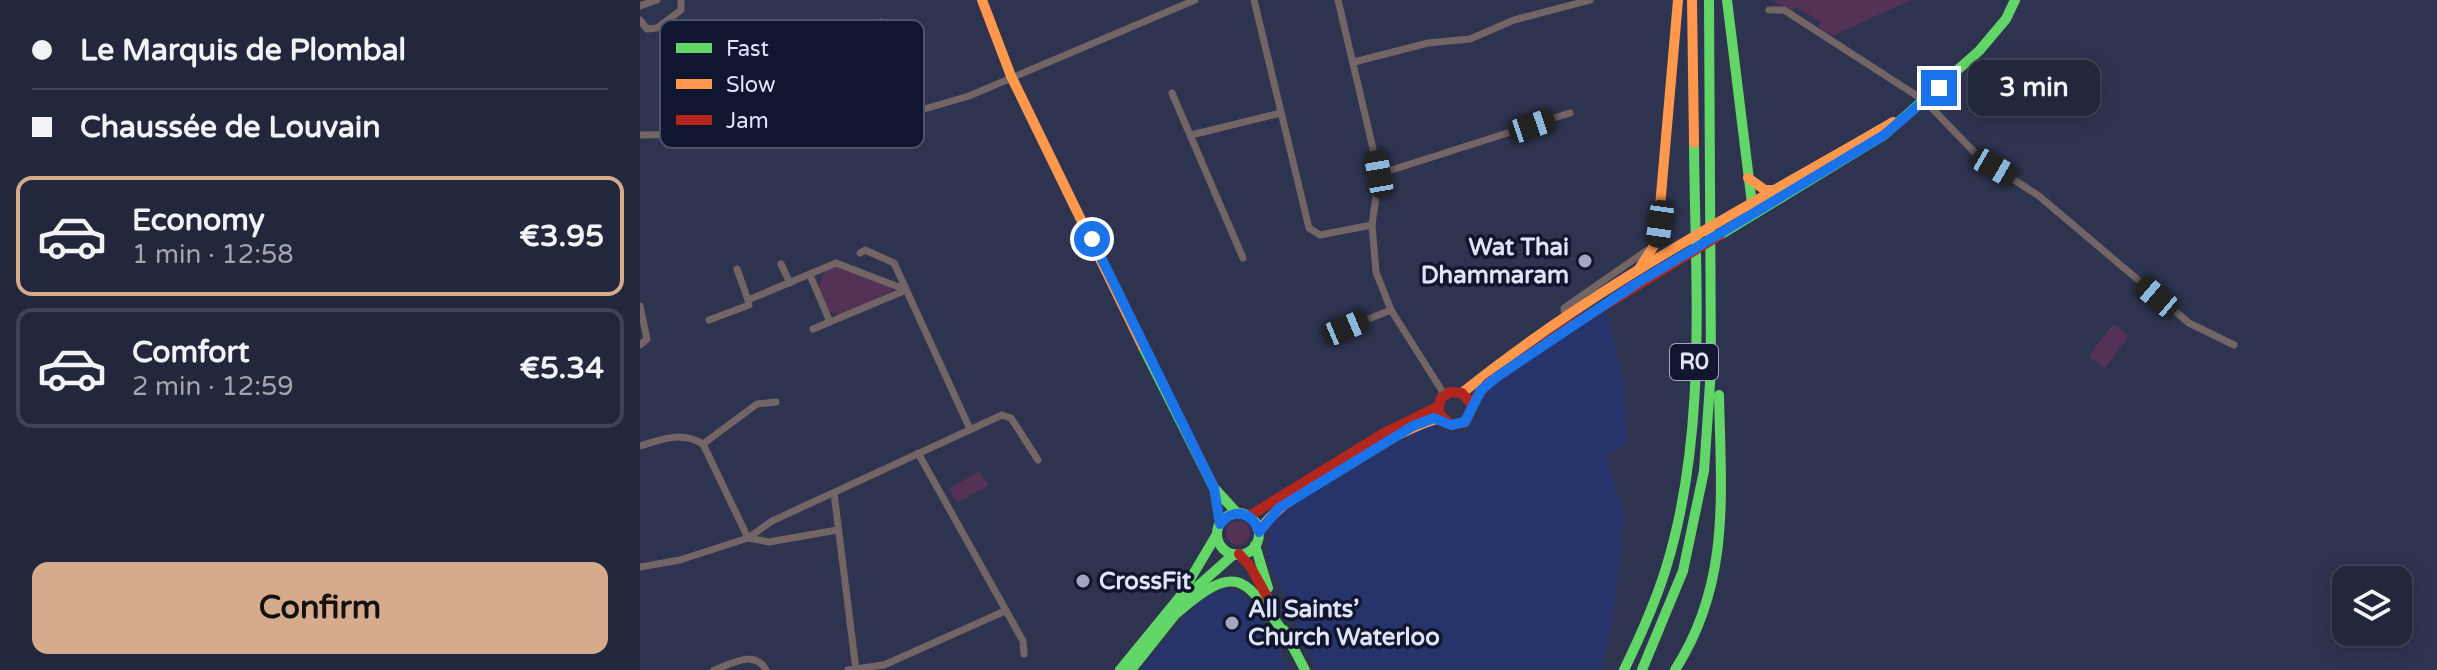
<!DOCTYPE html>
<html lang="en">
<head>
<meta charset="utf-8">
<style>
	body { margin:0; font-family:"Varela Round",sans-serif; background:#2a2f43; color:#f1f3f6; height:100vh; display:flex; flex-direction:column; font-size:30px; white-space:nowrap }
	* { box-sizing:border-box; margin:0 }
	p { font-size:26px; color:#a2a5af }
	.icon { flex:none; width:44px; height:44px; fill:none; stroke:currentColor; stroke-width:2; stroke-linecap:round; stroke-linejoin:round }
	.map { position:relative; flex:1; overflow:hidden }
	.details { display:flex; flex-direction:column; background:#22273c; width:640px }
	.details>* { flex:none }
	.hud { display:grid; align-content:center; height:176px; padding:0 32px; background:#22273c }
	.controls { position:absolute; left:1692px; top:566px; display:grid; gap:16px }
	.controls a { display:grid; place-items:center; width:80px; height:80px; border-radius:16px; background:#22273c; box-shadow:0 4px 20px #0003,0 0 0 2px #3f4456; font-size:40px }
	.end { position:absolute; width:36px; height:36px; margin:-18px; border:10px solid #1a73e8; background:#fff; box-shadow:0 0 0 4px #fff }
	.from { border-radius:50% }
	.bubble { position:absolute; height:56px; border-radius:16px; background:#22273c; box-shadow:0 4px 20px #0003,0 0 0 2px #3f4456; font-size:26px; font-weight:700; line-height:56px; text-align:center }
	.car { position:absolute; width:24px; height:48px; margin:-24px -12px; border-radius:10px; box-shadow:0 0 6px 2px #0007; background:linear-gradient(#222 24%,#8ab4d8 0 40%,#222 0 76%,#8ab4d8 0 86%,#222 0) }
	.hud b { display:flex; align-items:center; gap:28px; height:76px; font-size:30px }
	.hud b+b { border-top:2px solid #3f4456 }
	.hud i { width:20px; height:20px; background:#f1f3f6 }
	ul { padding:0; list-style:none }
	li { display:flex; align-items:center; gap:24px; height:120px; margin:0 16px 12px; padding:0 16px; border:4px solid #3f4456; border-radius:16px }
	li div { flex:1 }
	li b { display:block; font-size:30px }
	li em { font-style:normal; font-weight:700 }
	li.current { border-color:#d6ab8b }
	li>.icon { width:72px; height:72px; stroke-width:1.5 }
	.cta { display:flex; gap:16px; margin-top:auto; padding:16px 32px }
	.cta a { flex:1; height:92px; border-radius:16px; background:#d6ab8b; color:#111; font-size:32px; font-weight:700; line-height:92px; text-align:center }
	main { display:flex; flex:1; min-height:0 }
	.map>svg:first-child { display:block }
	.built { fill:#27346c }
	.green { fill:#543255 }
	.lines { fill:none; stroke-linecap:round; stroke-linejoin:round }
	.street { stroke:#736466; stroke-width:7 }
	.fast { stroke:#63d668; stroke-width:10 }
	.slow { stroke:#ff974d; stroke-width:10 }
	.jam { stroke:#b3261e; stroke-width:10 }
	.route { stroke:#1a73e8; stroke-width:10 }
	.poi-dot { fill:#a0a7be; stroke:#10162e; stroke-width:3 }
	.labels { text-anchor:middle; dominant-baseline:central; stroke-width:7; stroke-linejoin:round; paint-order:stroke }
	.shield { fill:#10162e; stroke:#a0a7bc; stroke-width:2 }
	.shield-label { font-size:22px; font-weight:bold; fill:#dee5f9 }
	.poi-label { font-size:24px; font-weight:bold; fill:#dee5f9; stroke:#10162e; text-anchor:start }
	.key { fill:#10162e; stroke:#4e546b; stroke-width:2 }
	.key-label { font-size:22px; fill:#dee5f9 }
</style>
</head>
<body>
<main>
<section class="details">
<div class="hud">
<b><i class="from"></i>Le Marquis de Plombal</b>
<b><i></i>Chaussée de Louvain</b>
</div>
<ul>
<li class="current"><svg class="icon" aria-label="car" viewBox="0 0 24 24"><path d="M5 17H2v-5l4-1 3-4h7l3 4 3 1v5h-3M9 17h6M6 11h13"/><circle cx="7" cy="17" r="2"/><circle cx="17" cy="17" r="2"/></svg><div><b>Economy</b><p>1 min · 12:58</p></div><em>€3.95</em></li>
<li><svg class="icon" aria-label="car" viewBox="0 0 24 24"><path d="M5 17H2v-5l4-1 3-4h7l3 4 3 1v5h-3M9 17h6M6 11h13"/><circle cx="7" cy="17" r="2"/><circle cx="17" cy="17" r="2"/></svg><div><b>Comfort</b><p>2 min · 12:59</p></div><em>€5.34</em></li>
</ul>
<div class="cta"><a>Confirm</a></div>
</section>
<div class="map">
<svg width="1797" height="670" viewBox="0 0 1797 670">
	<rect width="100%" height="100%" fill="#2e3450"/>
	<g class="built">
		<polygon points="966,307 984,384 986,445 965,454 984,516 974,610 962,670 676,670 627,555 629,530 638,514 777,432 795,424 802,431 825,432 839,417 840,399 850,386"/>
		<polygon points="585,589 602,593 633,637 648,670 500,670 566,595"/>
	</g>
	<g class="green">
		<polygon points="1133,0 1271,0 1192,36 1178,27 1181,22 1156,7 1151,12"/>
		<polygon points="196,265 252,285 252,291 200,315 188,311 179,286 185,270"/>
		<polygon points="1473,324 1489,336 1465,368 1449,356"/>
		<polygon points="339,471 349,485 317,503 309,489"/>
		<circle cx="598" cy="533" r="12"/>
	</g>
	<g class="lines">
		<g class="street">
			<polyline points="614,0 669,228 680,235 732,225"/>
			<polyline points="698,0 739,174 732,225 736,272 751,310 804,394"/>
			<polyline points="0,6 17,0"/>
			<polyline points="1129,10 1144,10 1285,101 1340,158 1399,196 1549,323 1594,345"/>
			<polyline points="0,20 7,29 17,28 41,10 41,0"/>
			<polyline points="714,62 788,43 830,39 874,20 950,0"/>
			<polyline points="532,93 603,258"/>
			<polyline points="222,123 215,63 241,22"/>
			<polyline points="0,135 153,132 257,117 329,96 555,0"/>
			<polyline points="551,135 641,113"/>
			<polyline points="739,174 930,113"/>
			<polyline points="220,253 225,250 254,263 330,429"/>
			<polyline points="141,264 150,283"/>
			<polyline points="97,269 108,300 196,263 264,289"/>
			<polyline points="170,275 190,322"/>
			<polyline points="0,306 7,339 0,345"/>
			<polyline points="925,317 924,308 1006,251"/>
			<polyline points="69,320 109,305 108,300"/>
			<polyline points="694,326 706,328 751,310"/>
			<polyline points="173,329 266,290"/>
			<polyline points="63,444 117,404 136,402"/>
			<path d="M 0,446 C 23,439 40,431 63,444 L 108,538 L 132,521 L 362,415 L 371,418 L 398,460"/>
			<polyline points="278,453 383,641 384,654"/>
			<polyline points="194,493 216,670"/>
			<polyline points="0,567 40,560 108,538 129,542 197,530"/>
			<path d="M 74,670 C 91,664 115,649 126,670"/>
			<polyline points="208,670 244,665 365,611"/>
		</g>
		<g class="fast">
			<polyline points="1087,0 1112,204 1109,216"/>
			<polyline points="1080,235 1244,135 1339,51 1366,19 1375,0"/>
			<polyline points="503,347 574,488 597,513"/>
			<circle cx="598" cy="534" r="21"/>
			<polyline points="615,545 628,588"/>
			<path d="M 537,613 C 599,559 605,579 647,637"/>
			<polyline points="644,630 665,670"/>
			<polyline points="480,670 539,598 577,534"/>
			<polyline points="491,670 558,586 594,554"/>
			<path d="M 984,670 C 1000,637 1015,604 1026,568 C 1068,433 1055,283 1054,143"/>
			<polyline points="1002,670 1043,571 1064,471 1071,369 1069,0"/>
			<path d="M 1035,670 C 1091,583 1081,494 1079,395"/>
		</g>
		<g class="slow">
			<polyline points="342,0 371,76 503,347"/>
			<polyline points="1052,0 1054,143"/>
			<polyline points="1108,178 1125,190 1136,190"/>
			<polyline points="999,269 1017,241 1038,0"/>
			<path d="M 822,393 C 954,286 1107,207 1253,122"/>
			<path d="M 619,532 C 638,496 759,429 800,418"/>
		</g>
		<g class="jam">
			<polyline points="832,405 822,393 810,392 801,398 798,412 811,425 825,422 836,397 848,383 929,327 1080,235"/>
			<polyline points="609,516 744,433 797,407"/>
			<polyline points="599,554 610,566 635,611"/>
		</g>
	</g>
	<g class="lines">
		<path class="route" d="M 452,239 L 574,488 L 580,524 C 593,507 613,512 619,532 L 639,508 L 773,426 L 794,418 L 811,425 L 825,422 L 841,390 L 858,376 L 997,283 L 1244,135 L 1299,88"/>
	</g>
	<g class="poi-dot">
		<circle cx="945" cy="261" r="8"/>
		<circle cx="443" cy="581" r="8"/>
		<circle cx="592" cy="623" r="8"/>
	</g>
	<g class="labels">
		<rect class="shield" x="1030" y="344" width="48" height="36" rx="6"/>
		<g class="shield-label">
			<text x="1054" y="362">R0</text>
		</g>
		<g class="poi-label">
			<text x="929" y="247" text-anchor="end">Wat Thai<tspan x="929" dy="28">Dhammaram</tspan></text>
			<text x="459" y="581">CrossFit</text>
			<text x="608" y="609">All Saints’<tspan x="608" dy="28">Church Waterloo</tspan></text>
		</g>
	</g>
	<rect x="20" y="20" width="264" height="128" rx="12" class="key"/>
	<rect x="36" y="43" width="36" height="10" fill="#63d668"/>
	<rect x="36" y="79" width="36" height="10" fill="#ff974d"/>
	<rect x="36" y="115" width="36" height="10" fill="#b3261e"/>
	<g class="key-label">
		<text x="86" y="56">Fast</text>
		<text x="86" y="92">Slow</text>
		<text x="86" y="128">Jam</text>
	</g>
</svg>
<div class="controls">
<a><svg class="icon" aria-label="layers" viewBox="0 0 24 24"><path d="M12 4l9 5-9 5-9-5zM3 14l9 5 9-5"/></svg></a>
</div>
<i class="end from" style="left:452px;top:239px"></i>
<i class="end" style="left:1299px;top:88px"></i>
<div class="bubble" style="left:1328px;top:60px;width:132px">3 min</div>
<i class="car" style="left:892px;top:126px;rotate:71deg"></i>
<i class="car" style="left:1354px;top:167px;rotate:120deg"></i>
<i class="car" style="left:739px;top:174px;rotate:350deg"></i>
<i class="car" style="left:1020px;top:224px;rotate:188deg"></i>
<i class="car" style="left:1517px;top:297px;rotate:310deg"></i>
<i class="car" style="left:706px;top:328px;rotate:67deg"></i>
</div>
</main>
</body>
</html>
